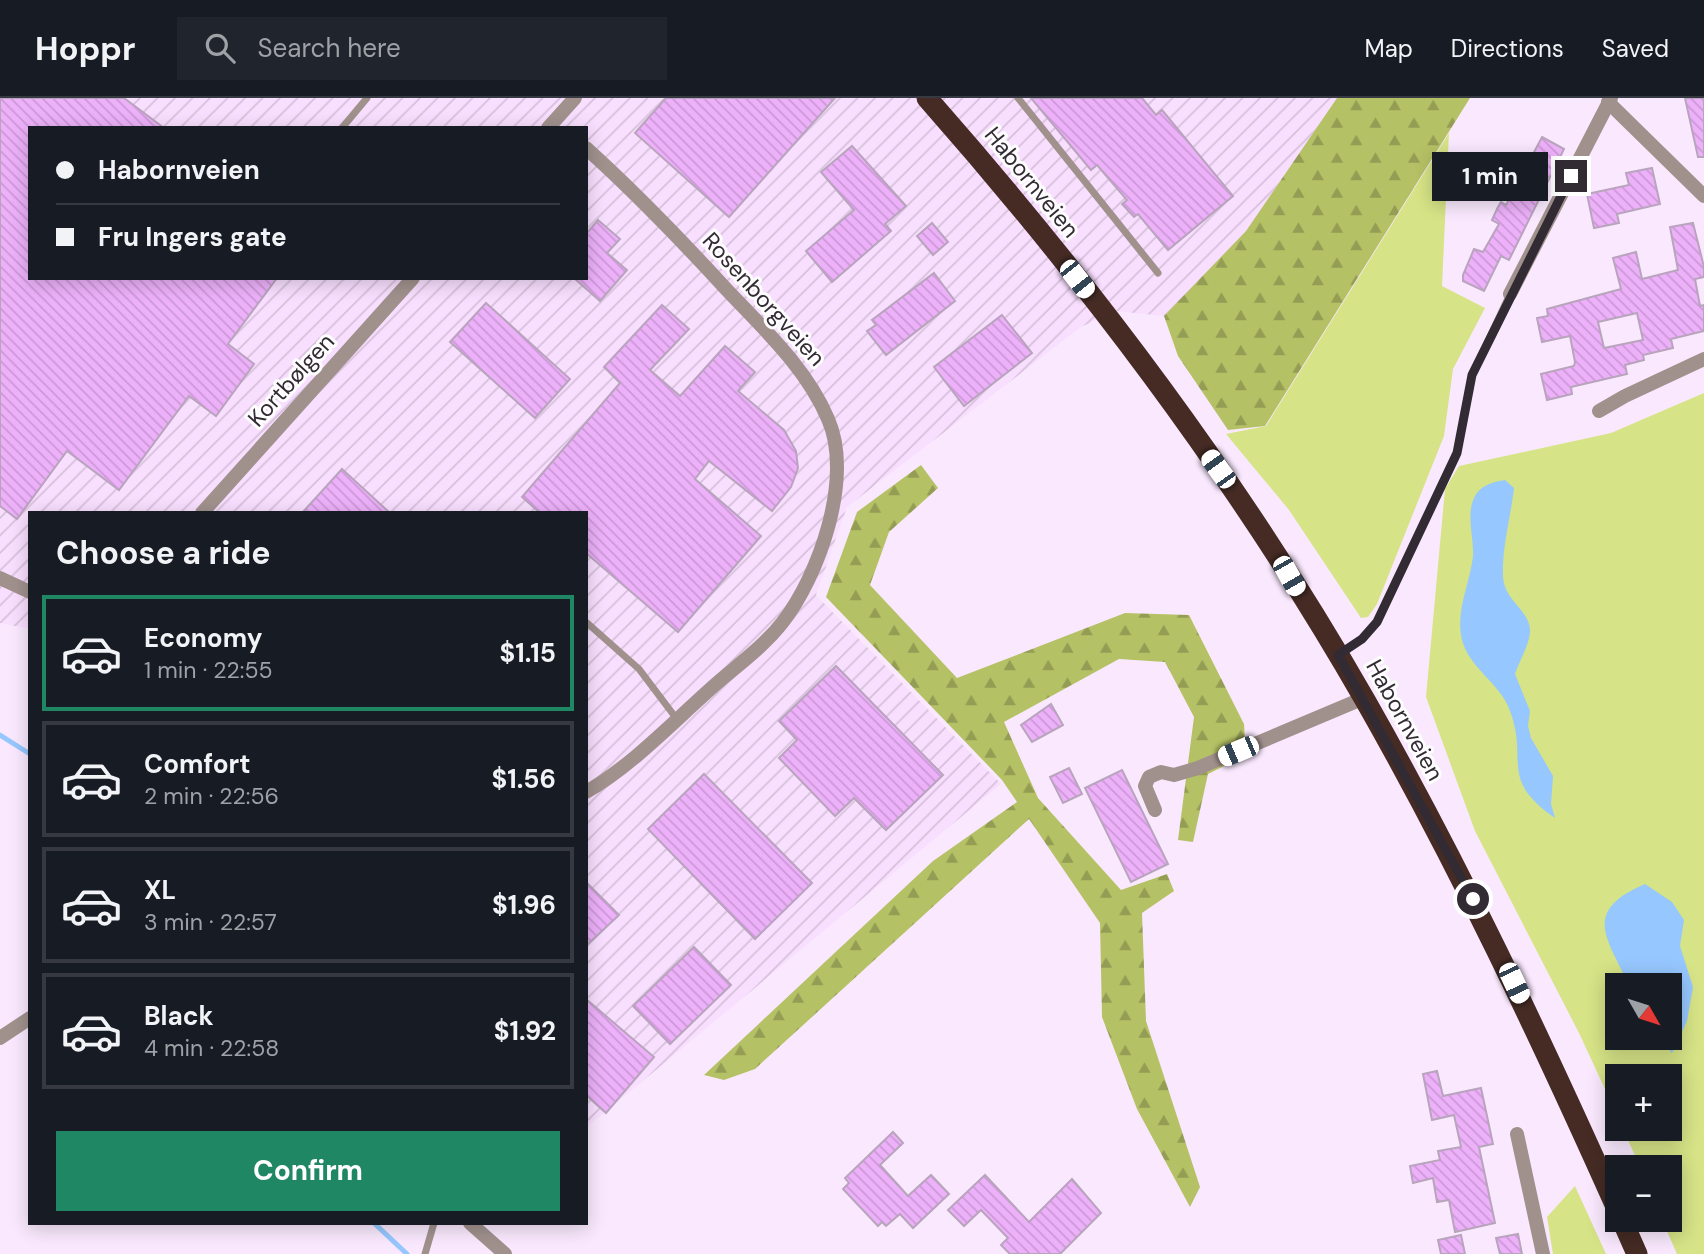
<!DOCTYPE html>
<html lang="en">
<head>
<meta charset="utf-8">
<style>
	body { margin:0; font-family:"DM Sans",sans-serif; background:#20242c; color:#f1f3f6; height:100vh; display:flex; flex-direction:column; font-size:26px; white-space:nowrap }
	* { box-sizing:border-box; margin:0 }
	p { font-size:23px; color:#9ea1a6 }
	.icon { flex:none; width:38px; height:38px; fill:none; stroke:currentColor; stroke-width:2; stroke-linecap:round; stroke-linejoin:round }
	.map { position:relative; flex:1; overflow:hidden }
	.sheet { position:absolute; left:28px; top:413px; width:560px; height:714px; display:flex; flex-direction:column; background:#171b24; border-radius:0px; box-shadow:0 4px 18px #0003 }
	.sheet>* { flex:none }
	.banner { position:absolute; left:28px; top:28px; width:560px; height:154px; border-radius:0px; box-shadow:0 4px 18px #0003; display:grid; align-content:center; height:154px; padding:0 28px; background:#171b24 }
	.needle { width:46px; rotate:129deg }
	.buttons { position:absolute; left:1605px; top:875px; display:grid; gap:14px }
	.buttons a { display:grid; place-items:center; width:77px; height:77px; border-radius:0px; background:#171b24; box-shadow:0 4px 18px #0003; font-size:35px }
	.end { position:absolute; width:32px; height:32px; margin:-16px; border:9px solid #332b34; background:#fff; box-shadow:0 0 0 4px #fff }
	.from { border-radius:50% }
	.bubble { position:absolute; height:49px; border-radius:0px; background:#171b24; box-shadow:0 4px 18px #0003; font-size:23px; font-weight:700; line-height:49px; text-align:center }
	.car { position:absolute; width:21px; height:42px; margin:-21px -10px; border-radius:9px; box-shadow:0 0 5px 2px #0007; background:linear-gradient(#fff 24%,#345 0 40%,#fff 0 76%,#345 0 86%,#fff 0) }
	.banner b { display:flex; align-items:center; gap:24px; height:66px; font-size:26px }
	.banner b+b { border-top:2px solid #363941 }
	.banner i { width:18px; height:18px; background:#f1f3f6 }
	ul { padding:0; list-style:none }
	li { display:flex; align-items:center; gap:21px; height:116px; margin:0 14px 10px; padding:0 14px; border:4px solid #363941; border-radius:0px }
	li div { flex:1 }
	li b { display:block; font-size:26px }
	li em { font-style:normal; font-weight:700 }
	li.active { border-color:#1f8763 }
	li>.icon { width:63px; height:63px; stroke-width:1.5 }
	h2 { padding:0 28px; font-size:32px; line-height:84px }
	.action { display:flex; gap:14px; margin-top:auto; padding:14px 28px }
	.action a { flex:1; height:80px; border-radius:0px; background:#1f8763; color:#fff; font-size:28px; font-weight:700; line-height:80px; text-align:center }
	header { display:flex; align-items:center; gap:42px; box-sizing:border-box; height:98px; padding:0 35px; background:#171b24; border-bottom:2px solid #363941 }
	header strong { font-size:33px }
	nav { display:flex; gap:38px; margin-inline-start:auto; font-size:24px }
	.search { width:490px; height:63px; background:#20242c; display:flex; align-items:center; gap:18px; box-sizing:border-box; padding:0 24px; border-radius:0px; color:#9ea1a6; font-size:26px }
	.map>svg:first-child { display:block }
	.industrial { fill:url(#industrial-furrows); fill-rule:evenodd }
	.grass { fill:#d6e386; fill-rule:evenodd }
	.forest { fill:url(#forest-firs) }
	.water { fill:#96c7fe }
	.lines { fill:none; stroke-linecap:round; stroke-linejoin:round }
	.stream { stroke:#96c7fe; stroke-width:5 }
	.building { fill:url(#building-back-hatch); stroke:#b8a4bc; stroke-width:2; fill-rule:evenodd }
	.lane { stroke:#a0918d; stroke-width:7 }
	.street { stroke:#a0918d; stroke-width:14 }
	.highway { stroke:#452b24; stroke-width:21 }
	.route { stroke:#332b34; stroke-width:9 }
	.labels { text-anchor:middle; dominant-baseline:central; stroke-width:6; stroke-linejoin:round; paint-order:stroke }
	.street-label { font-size:23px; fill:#332b34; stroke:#fdfdfd }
</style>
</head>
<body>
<header>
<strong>Hoppr</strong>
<div class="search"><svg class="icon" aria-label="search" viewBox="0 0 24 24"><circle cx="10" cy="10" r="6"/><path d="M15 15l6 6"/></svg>Search here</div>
<nav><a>Map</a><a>Directions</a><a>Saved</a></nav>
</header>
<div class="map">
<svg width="1704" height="1156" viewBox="0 0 1704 1156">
	<defs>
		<pattern id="industrial-furrows" width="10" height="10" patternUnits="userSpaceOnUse" patternTransform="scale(1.75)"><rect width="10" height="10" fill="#f9dfff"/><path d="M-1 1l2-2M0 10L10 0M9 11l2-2" fill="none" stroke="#d6c0db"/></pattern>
		<pattern id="forest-firs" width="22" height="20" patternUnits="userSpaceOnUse" patternTransform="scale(1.75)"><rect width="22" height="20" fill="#b5c165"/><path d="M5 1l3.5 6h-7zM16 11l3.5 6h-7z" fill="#949d54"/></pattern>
		<pattern id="building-back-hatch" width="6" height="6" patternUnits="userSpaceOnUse" patternTransform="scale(1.75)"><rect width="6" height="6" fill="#edb1fa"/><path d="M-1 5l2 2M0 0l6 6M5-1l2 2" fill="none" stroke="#cc98d7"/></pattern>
	</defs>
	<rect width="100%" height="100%" fill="#fae9fe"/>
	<path class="industrial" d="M 0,0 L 1337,0 L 1246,133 L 1164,218 L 1116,213 L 1081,229 L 847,409 L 816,497 L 1001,686 L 586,1030 L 586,415 L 30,415 L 30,531 L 0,525 ZM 30,30 L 586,30 L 586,180 L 30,180 Z"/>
	<g class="grass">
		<polygon points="1449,35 1442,188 1485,210 1453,271 1444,338 1377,506 1368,519 1361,520 1289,412 1226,336 1266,328"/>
		<path d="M 1704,295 L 1704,1156 L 1677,1156 L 1662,1122 L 1670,1122 L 1670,1069 L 1640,1069 L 1623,1031 L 1670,1031 L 1670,978 L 1617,978 L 1617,1017 L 1579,935 L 1475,733 L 1426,599 L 1445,391 L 1459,368 L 1611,335 ZM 1617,887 L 1670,887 L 1670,940 L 1617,940 Z"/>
		<polygon points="1575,1088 1606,1156 1553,1156 1547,1119"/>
	</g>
	<g class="forest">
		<polygon points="1337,0 1470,0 1265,328 1228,332 1178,258 1164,218 1246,133"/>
		<polygon points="921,367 938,390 889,434 870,487 957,580 1125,515 1189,517 1244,626 1246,657 1208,676 1193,744 1178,742 1194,619 1165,564 1119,561 1004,624 1038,700 1121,792 1167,776 1174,793 1142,815 1146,923 1200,1089 1190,1109 1137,1011 1102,919 1100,825 1029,721 755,971 724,982 704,977 933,763 1017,704 1002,682 826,499 857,414"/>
	</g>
	<g class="water">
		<path d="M 1505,382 L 1514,390 C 1511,418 1502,448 1503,477 C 1503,503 1531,512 1530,534 C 1529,548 1519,563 1515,576 L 1530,613 L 1528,628 L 1531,640 L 1553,678 L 1551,706 L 1555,720 C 1498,680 1529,664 1510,613 C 1501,586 1469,570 1462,542 C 1455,513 1470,486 1473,458 C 1474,439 1466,418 1474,400 C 1480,387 1493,384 1505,382 Z"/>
		<path d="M 1645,786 L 1672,804 L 1684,822 L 1680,848 L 1693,889 L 1687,923 L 1672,955 L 1658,940 L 1670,940 L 1670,887 L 1629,887 C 1605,837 1583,813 1645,786 Z"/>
	</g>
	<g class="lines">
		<g class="stream">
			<polyline points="0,637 30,656"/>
			<polyline points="374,1125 407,1156"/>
		</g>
	</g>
	<g class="building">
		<polygon points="0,0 124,0 164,30 30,30 30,180 277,180 228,246 254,266 216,318 189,298 119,392 67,353 17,421 0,408"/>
		<polygon points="666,0 835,0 729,119 635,35"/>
		<polygon points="1031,0 1142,0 1156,17 1162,12 1233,98 1168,152 1138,116 1134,119 1122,106 1127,102 1097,67 1091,72"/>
		<polygon points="1685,0 1704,0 1704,59 1698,59"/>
		<polygon points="1542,39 1564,51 1509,162 1501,158 1484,193 1463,183 1463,177 1474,151 1483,154 1499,126 1492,122 1497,111 1501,104 1506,107"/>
		<polygon points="852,48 906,108 885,126 891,133 832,184 806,153 854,112 821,74"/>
		<polygon points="1652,70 1660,106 1617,116 1619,125 1594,130 1587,96 1629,87 1626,75"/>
		<polygon points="598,122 620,141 607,155 627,172 600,203 574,180 586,180 586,136"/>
		<polygon points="932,125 948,144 933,157 917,138"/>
		<path d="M 1693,125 L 1704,169 L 1704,179 L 1695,181 L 1700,208 L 1704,207 L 1704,233 L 1671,241 L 1673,250 L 1643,257 L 1644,262 L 1625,267 L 1627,276 L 1571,289 L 1572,296 L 1547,302 L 1541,276 L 1574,268 L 1575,264 L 1570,238 L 1542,244 L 1537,220 L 1548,218 L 1547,211 L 1621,191 L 1613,160 L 1636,154 L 1642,181 L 1678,172 L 1670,129 ZM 1637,215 L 1643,242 L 1604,250 L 1598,224 Z"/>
		<polygon points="934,175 955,203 886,257 867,233 876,227 872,222"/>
		<polygon points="486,205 570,281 535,320 450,244"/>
		<polygon points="662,207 689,231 650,272 680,298 725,248 755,274 738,293 784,332 796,353 798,370 791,389 772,413 709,363 695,381 761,438 678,534 586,455 586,415 540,415 522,399 620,285 604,269"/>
		<polygon points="1002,217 1032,255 964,308 934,269"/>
		<polygon points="342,371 390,415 302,415"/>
		<polygon points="836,568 943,677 886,732 854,700 835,718 779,660 797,642 779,623"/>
		<polygon points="1051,606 1063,627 1032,644 1021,627"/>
		<polygon points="1069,670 1082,696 1063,705 1050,679"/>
		<polygon points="1122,672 1168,766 1131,784 1085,690"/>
		<polygon points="704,676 812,785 755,841 648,731"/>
		<polygon points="586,784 619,817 586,848"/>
		<polygon points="694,849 731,887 670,946 633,908"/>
		<polygon points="586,901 654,959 606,1015 586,997"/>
		<polygon points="1437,973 1443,998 1481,990 1493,1046 1479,1049 1495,1125 1455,1134 1449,1102 1437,1104 1433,1080 1413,1085 1410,1068 1440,1062 1438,1053 1461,1049 1454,1017 1432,1022 1423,976"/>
		<polygon points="893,1034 903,1045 880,1067 908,1098 931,1077 949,1096 913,1130 900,1116 886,1128 882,1124 878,1128 843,1091 849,1085 845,1080"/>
		<polygon points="985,1077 1029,1124 1072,1081 1101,1115 1060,1156 1010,1156 1001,1147 1008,1140 981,1112 964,1128 948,1112"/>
		<polygon points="1518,1136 1522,1156 1500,1156 1496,1140"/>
		<polygon points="1461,1137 1465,1156 1441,1156 1438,1142"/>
	</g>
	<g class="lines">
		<g class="lane">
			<polyline points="1018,0 1158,175"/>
			<polyline points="342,30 367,0"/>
			<polyline points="586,524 639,571 676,620"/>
			<polyline points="1340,555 1362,541 1377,524 1457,355 1472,277 1510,196"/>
			<polyline points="425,1156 434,1125"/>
		</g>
		<g class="street">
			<polyline points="1608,4 1704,98"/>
			<polyline points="548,30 575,0"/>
			<path d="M 586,50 C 636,95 682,143 727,192 C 764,231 807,271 828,321 C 854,379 819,478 782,525 C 764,548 738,567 716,586 C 676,621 632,668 586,694"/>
			<polyline points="1510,196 1611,0"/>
			<polyline points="1599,313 1625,298 1704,261"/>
			<polyline points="202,415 413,180"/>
			<polyline points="0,480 30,494"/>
			<polyline points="1155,712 1145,688 1149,679 1161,674 1174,677 1198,670 1364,600"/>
			<polyline points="0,940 30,920"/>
			<polyline points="1517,1036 1543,1156"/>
			<polyline points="470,1125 505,1156"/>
		</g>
		<g class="highway">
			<path d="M 927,0 C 1091,186 1242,387 1365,602 C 1459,767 1539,937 1617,1111"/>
			<polyline points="1622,1122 1637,1156"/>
		</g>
	</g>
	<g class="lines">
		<polyline class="route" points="1473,801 1338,557 1362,541 1377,524 1457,355 1472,277 1571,78"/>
	</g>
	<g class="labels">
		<g class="street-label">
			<text transform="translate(1032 84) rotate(51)">Habornveien</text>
			<text transform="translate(764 201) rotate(48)">Rosenborgveien</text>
			<text transform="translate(291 282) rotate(-48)">Kortbølgen</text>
			<text transform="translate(1405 622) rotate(61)">Habornveien</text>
		</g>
	</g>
</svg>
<div class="buttons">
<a><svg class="needle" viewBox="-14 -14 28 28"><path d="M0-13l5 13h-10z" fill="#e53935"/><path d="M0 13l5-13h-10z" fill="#9ea1a6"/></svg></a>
<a>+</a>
<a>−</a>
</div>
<i class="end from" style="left:1473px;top:801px"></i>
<i class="end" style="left:1571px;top:78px"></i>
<div class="bubble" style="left:1432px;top:54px;width:116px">1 min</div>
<i class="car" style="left:1077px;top:181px;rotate:142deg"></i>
<i class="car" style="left:1218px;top:371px;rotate:324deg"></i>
<i class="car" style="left:1289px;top:478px;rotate:150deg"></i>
<i class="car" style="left:1238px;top:653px;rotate:247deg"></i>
<i class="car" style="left:1514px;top:885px;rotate:155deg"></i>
<div class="banner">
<b><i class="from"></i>Habornveien</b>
<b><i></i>Fru Ingers gate</b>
</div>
<section class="sheet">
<h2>Choose a ride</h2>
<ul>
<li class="active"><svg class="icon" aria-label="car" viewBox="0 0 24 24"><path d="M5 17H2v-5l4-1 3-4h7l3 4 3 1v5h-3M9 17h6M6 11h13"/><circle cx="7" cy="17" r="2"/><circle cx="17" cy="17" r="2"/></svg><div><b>Economy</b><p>1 min · 22:55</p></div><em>$1.15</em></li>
<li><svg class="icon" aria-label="car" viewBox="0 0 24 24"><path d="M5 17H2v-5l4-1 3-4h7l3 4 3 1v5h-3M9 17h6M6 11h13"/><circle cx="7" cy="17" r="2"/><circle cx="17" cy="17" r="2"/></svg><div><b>Comfort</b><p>2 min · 22:56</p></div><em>$1.56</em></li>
<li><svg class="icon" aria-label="car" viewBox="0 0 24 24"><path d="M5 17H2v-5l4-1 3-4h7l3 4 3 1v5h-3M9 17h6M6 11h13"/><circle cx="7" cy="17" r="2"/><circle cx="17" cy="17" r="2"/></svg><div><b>XL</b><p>3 min · 22:57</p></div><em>$1.96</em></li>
<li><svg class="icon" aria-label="car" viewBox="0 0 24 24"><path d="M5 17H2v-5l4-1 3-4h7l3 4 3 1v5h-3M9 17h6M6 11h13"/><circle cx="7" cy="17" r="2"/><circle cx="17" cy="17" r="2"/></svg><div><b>Black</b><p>4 min · 22:58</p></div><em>$1.92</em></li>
</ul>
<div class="action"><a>Confirm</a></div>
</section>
</div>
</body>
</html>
